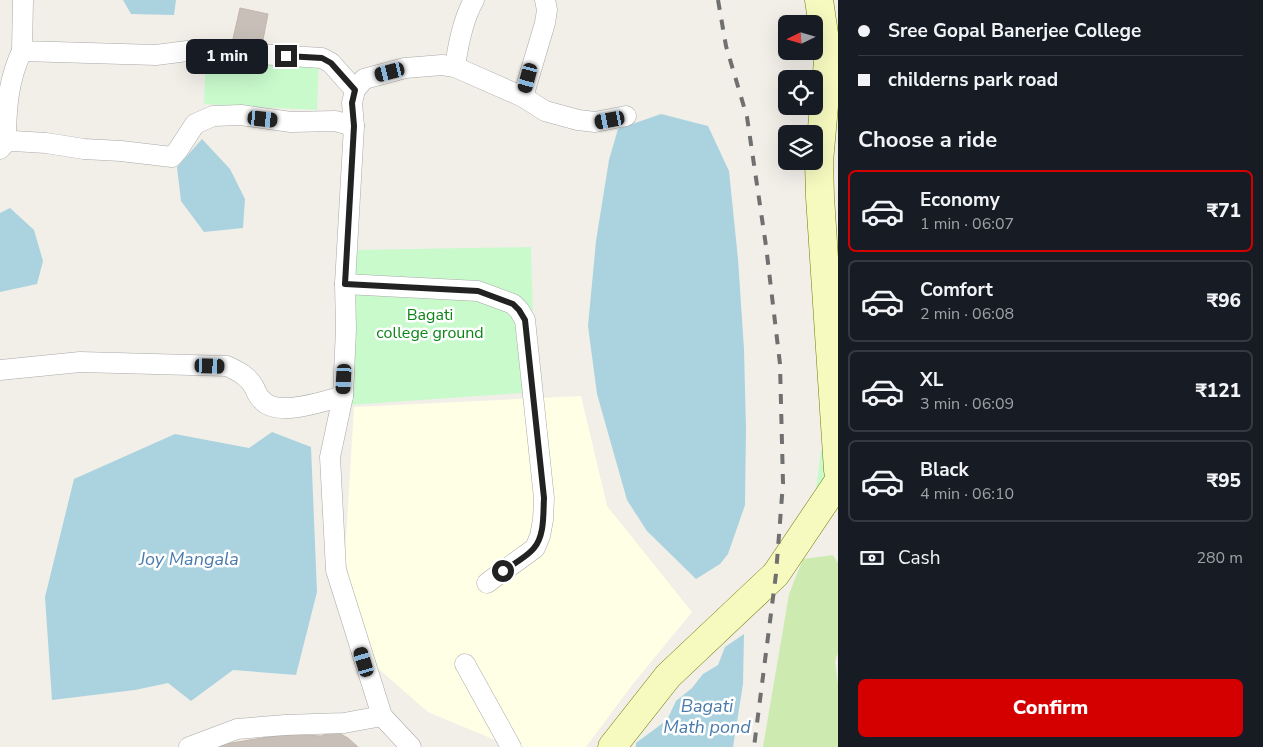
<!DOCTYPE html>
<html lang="en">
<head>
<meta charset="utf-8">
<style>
	body { margin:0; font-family:"Nunito Sans",sans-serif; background:#242831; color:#f1f3f6; height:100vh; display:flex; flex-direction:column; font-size:19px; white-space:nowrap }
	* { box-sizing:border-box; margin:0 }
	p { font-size:16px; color:#9ea1a6 }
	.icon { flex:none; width:28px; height:28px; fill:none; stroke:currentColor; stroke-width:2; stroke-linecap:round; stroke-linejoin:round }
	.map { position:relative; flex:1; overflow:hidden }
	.sheet { display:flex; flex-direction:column; background:#171b24; width:425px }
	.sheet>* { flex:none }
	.banner { display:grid; align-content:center; height:110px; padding:0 20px; background:#171b24 }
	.needle { width:32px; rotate:265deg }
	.controls { position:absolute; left:778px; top:15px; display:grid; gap:10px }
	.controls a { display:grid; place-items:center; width:45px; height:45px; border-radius:8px; background:#171b24; box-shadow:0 5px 20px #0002; font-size:25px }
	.end { position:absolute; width:22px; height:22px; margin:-11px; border:6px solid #222; background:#fff; box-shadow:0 0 0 2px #fff }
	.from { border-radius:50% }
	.bubble { position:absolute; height:35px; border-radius:8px; background:#171b24; box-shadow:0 5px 20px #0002; font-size:16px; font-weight:800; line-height:35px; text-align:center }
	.car { position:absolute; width:15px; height:30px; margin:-15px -8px; border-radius:6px; box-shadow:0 0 4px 1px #0007; background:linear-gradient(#222 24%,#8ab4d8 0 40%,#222 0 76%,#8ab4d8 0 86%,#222 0) }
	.banner b { display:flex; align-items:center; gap:18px; height:48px; font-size:19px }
	.banner b+b { border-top:1px solid #363941 }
	.banner i { width:12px; height:12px; background:#f1f3f6 }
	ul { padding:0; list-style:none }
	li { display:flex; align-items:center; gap:15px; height:82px; margin:0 10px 8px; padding:0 10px; border:2px solid #363941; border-radius:8px }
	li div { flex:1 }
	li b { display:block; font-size:19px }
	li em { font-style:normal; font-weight:800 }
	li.active { border-color:#d40000 }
	li>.icon { width:45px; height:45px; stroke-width:1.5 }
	h2 { padding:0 20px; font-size:22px; line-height:60px }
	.pay { display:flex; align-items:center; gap:12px; height:55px; padding:0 20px; font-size:19px }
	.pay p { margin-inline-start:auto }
	.action { display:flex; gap:10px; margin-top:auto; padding:10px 20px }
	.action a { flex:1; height:58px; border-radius:8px; background:#d40000; color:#fff; font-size:20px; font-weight:800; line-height:58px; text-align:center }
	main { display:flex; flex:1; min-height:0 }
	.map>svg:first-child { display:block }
	.education { fill:#ffffe5 }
	.grass { fill:#cdebb0 }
	.park { fill:#c8facc }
	.water { fill:#aad3df }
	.building { fill:#c7bfb8; stroke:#c4b6ab }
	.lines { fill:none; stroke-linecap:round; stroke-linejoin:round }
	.minor-casing { stroke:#a9a9a9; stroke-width:21 }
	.secondary-casing { stroke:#707d05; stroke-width:29 }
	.minor { stroke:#fff; stroke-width:20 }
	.secondary { stroke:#f7fabf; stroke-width:28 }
	.rail { stroke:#707070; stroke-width:4; stroke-dasharray:10 10; stroke-linecap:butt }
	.route { stroke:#222; stroke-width:6 }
	.labels { text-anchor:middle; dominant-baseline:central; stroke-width:5; stroke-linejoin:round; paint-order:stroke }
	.park-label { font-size:16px; fill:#0c8416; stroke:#fff }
	.water-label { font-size:18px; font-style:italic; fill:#4a7aab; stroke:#fff }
</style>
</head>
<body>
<main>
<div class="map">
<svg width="838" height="747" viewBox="0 0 838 747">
	<rect width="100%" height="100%" fill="#f2efe9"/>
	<polygon class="education" points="581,396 607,506 692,612 632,685 586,747 512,747 428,712 365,657 345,557 354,407"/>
	<polygon class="grass" points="833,555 838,563 838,652 835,662 838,684 838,747 763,747 789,594 803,559"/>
	<g class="park">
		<polygon points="206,53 319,59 317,110 204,104"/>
		<polygon points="531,247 535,392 349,405 357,250"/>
		<polygon points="838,449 814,504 821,450"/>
	</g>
	<g class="water">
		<polygon points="123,0 176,0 174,15 131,14"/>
		<polygon points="661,114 708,126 729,171 738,259 744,349 746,429 745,505 728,554 720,564 696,579 647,531 627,500 597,394 588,326 596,241 609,160 618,129"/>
		<polygon points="202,139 230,169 245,199 243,228 204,232 181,201 177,167"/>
		<polygon points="10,208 34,230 43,261 37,284 0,292 0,213"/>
		<polygon points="272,432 311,447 317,592 296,675 233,670 191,701 168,683 135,690 52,700 45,597 74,479 175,434 249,448"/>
		<polygon points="744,634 743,684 733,747 636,747 636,743 667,720 676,701 692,688 703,674 718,665 725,647"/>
	</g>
	<g class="building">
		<polygon points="240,8 268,14 261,50 232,43"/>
		<polygon points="335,731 348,738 358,747 217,747 225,744 287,734 321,736"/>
	</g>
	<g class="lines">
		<defs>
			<g id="minor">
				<polyline points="23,0 22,51 156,55 195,50 322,58 331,63 355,90"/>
				<path d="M 455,67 C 458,45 463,19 474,0"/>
				<polyline points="523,97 545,23 547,10 545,0"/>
				<path d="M 6,142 C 6,110 8,80 22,51"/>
				<polyline points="0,149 6,142 13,141 46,143 84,149 121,151 172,157 178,150 195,124 213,116 241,115 291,122 335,121 354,126"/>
				<polyline points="345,284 478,291 513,304 519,310 525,320 544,498 543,520 540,536 535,548 487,583"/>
				<path d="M 0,370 L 80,362 L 227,366 C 238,371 248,376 254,387 C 256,391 258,397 262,400 C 277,418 324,401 343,396"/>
				<polyline points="465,664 511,747"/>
				<polyline points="189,747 237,729 285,725 344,723 382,716"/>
				<polyline points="411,747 382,716 336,570 330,457 343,396 346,329 345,284 354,126 352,103 355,90 364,79 405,68 442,65 455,67 523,97 545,111 578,120 595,122 626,116"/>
			</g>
			<g id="secondary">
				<polyline points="819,0 828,61 819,162 820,197 838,470"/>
				<polyline points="612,747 668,676 776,574 838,482"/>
			</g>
		</defs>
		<use href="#minor" class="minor-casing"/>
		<use href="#secondary" class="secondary-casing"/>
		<use href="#minor" class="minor"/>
		<use href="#secondary" class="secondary"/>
		<polyline class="rail" points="718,0 726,46 747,117 766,246 780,364 783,483 776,574 754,747"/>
	</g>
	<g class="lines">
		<path class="route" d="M 286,56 L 322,58 L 331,63 L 355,90 L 352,103 L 354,126 L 345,284 L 478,291 L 513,304 L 519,310 L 525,320 L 544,498 C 543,513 545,535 534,548 C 528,556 512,565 503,571"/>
	</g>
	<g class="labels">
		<g class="park-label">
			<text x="430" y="315">Bagati<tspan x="430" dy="18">college ground</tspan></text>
		</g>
		<g class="water-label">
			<text x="189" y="559">Joy Mangala</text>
			<text x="707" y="706">Bagati<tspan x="707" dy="21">Math pond</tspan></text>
		</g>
	</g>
</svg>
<div class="controls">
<a><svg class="needle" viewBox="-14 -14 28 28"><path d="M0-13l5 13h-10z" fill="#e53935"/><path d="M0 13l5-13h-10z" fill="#9ea1a6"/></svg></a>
<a><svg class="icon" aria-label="locate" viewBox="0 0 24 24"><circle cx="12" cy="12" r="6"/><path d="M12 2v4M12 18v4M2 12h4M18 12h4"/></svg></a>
<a><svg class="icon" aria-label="layers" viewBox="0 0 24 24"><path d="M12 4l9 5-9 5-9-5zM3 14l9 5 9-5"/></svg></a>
</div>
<i class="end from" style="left:503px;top:571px"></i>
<i class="end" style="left:286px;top:56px"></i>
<div class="bubble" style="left:186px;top:39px;width:82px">1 min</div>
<i class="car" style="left:390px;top:72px;rotate:256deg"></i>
<i class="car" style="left:528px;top:78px;rotate:195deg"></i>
<i class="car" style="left:263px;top:119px;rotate:96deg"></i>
<i class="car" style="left:610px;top:120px;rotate:259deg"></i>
<i class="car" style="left:210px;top:366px;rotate:92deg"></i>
<i class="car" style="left:344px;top:379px;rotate:183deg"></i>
<i class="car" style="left:364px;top:662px;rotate:343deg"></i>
</div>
<section class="sheet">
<div class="banner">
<b><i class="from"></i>Sree Gopal Banerjee College</b>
<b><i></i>childerns park road</b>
</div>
<h2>Choose a ride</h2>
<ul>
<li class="active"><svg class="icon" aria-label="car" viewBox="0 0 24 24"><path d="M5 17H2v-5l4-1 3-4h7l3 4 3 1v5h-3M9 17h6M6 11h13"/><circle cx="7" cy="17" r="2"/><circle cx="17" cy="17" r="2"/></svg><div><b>Economy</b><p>1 min · 06:07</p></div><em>₹71</em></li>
<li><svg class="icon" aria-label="car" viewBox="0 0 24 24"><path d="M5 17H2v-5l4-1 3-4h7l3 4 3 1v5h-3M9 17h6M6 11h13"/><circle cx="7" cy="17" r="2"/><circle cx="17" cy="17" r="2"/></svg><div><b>Comfort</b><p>2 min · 06:08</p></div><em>₹96</em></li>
<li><svg class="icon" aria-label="car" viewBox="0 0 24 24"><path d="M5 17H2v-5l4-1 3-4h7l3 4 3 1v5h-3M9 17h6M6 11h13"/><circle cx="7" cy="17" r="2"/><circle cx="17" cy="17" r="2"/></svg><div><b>XL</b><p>3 min · 06:09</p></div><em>₹121</em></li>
<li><svg class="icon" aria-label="car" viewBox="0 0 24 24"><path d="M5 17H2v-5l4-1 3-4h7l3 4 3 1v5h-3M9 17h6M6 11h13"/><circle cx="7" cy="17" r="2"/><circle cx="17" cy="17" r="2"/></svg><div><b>Black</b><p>4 min · 06:10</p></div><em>₹95</em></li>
</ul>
<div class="pay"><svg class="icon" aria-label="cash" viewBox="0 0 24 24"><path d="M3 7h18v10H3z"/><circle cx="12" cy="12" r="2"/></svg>Cash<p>280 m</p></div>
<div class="action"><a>Confirm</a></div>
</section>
</main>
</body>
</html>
